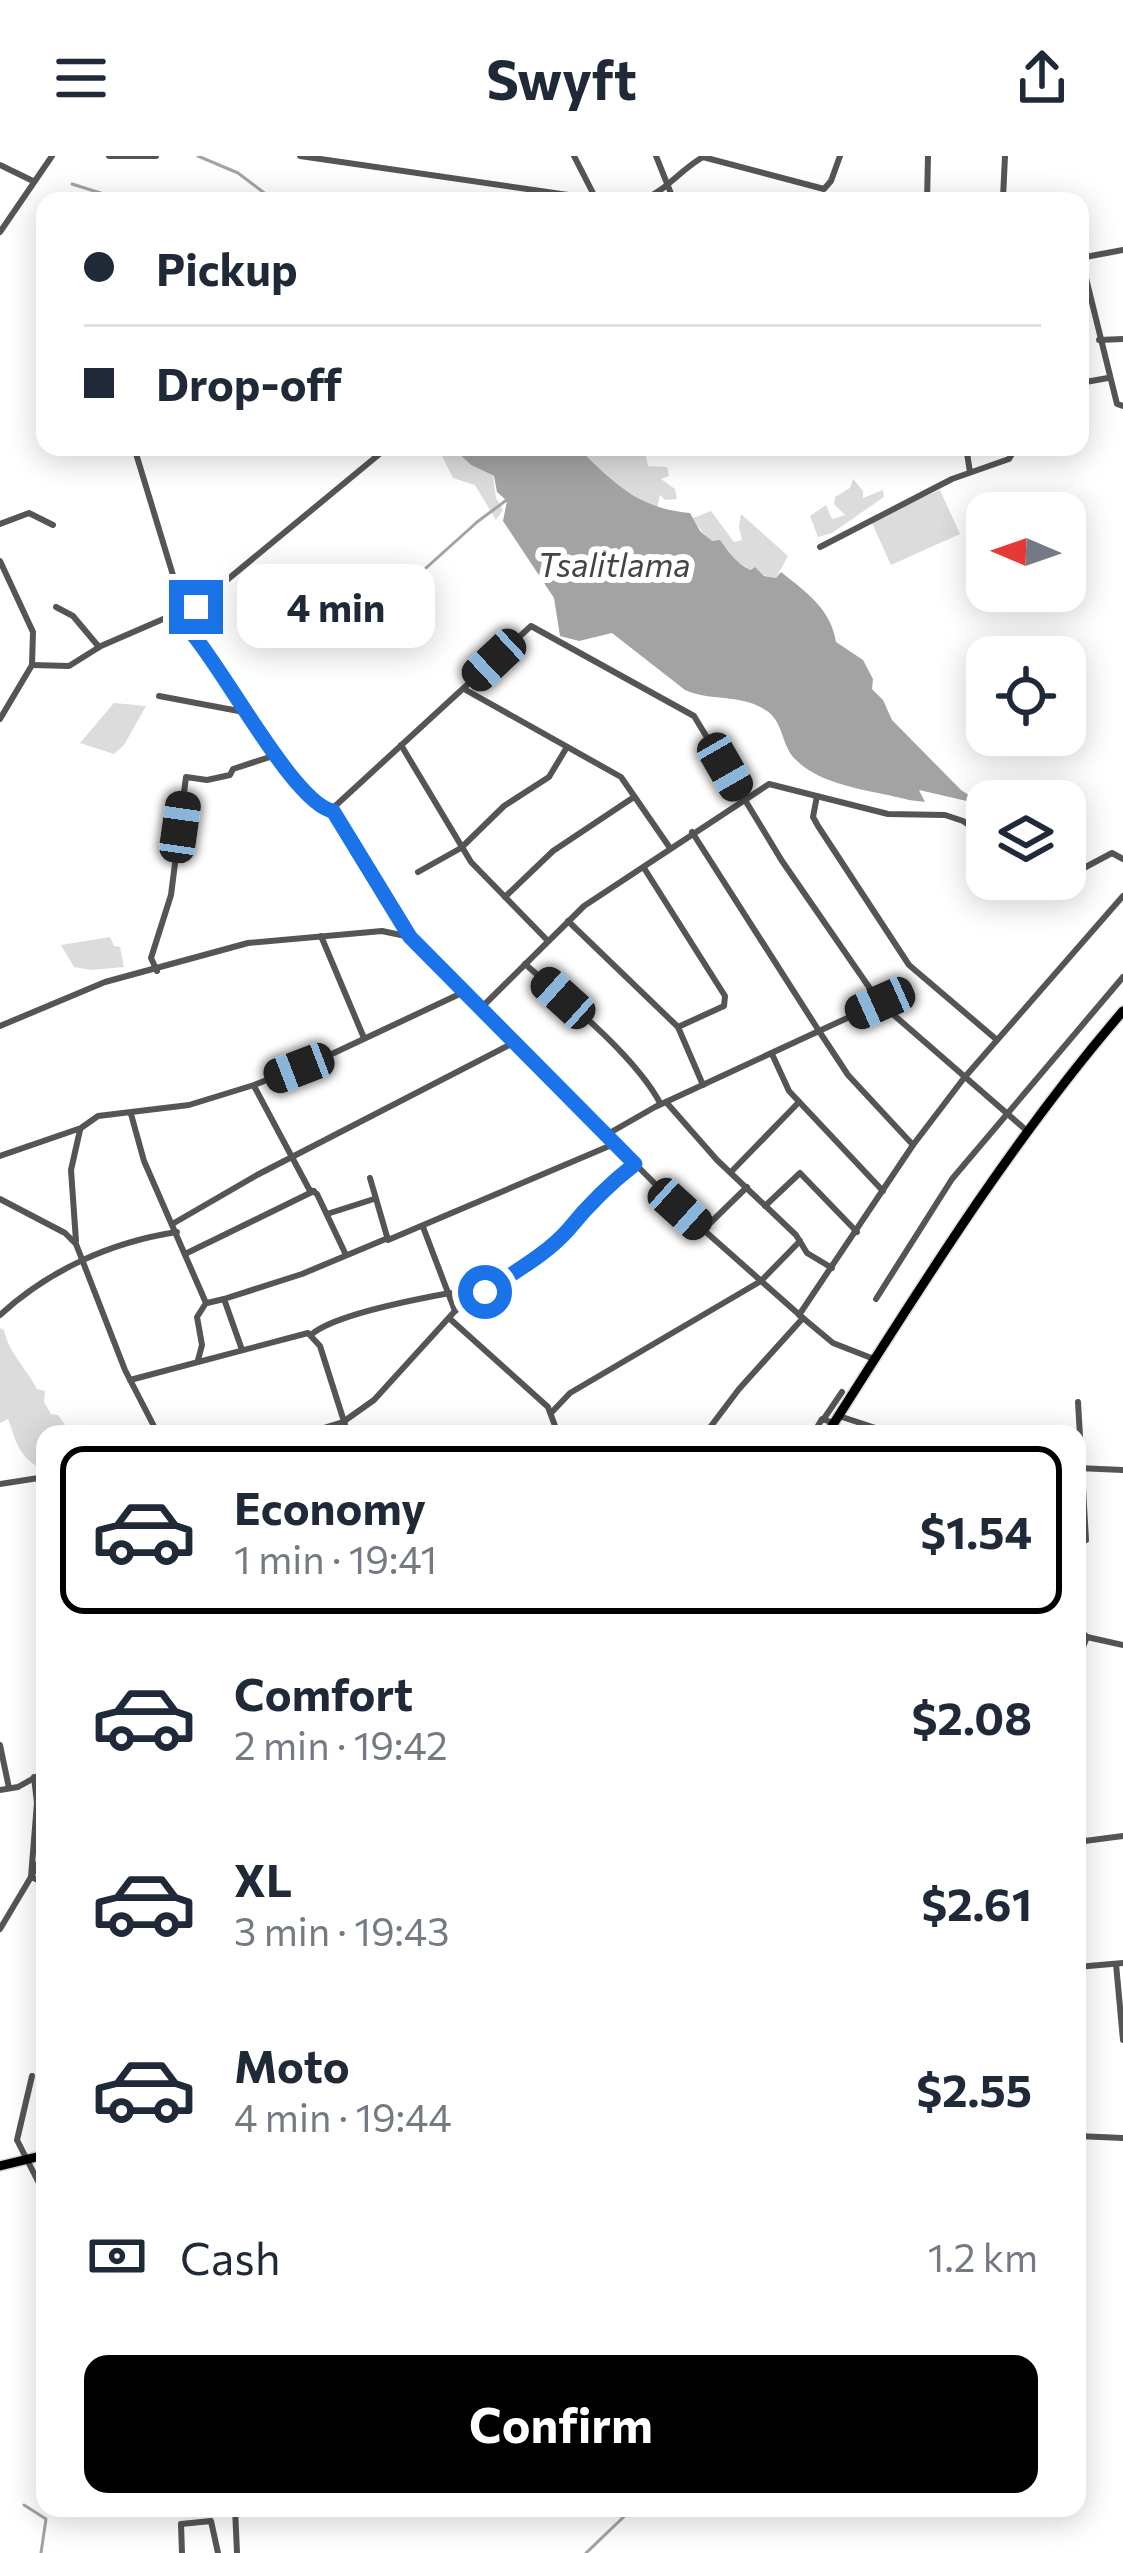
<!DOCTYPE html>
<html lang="en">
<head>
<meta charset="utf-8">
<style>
	body { margin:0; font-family:Commissioner,sans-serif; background:#f2f2f3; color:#1f2937; height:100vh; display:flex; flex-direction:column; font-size:45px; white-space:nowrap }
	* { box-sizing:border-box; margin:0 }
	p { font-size:39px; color:#747a83 }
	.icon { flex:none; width:66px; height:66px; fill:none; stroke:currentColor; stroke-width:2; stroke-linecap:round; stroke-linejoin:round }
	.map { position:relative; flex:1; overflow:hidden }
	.details { position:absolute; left:36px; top:1269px; width:1050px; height:1092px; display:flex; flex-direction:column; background:#fff; border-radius:24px; box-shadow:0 6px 30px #0003 }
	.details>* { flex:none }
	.top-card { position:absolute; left:36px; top:36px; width:1053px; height:264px; border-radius:24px; box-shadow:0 6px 30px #0003; display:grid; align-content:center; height:264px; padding:0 48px; background:#fff }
	.needle { width:78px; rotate:272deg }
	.controls { position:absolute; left:966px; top:336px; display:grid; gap:24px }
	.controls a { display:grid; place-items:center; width:120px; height:120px; border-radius:24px; background:#fff; box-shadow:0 6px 30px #0003; font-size:60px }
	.end { position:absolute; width:54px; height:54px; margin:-27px; border:15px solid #1a73e8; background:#fff; box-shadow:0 0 0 6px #fff }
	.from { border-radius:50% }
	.bubble { position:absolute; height:84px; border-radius:24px; background:#fff; box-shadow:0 6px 30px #0003; font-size:39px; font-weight:700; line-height:84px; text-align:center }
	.car { position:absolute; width:36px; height:72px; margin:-36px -18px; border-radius:15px; box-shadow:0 0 9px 3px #0007; background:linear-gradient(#222 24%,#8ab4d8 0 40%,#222 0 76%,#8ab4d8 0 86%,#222 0) }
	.top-card b { display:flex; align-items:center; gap:42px; height:114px; font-size:45px }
	.top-card b+b { border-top:3px solid #e0e1e3 }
	.top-card i { width:30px; height:30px; background:#1f2937 }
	ul { padding:21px 0 0; list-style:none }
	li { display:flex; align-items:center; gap:36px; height:168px; margin:0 24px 18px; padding:0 24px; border:6px solid transparent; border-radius:24px }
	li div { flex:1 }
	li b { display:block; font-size:45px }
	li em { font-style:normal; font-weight:700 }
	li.current { border-color:#000 }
	li>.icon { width:108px; height:108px; stroke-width:1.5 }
	.pay { display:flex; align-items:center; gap:30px; height:132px; padding:0 48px; font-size:45px }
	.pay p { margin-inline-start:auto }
	.action { display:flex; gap:24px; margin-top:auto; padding:24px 48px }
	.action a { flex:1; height:138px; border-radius:24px; background:#000; color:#fff; font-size:48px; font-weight:700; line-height:138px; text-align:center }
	header { display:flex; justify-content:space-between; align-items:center; height:156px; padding:0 48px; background:#fff; font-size:54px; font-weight:700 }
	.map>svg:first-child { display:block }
	.green { fill:#dcdcdc }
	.water { fill:#a3a3a3 }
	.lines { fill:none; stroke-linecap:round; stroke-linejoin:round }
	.stream { stroke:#a3a3a3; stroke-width:3 }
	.major-casing { stroke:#dbdbdb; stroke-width:12 }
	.minor { stroke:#555; stroke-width:6 }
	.major { stroke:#000; stroke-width:9 }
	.route { stroke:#1a73e8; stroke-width:15 }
	.labels { text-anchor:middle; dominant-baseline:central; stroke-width:12; stroke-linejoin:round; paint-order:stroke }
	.water-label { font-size:33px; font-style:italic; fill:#444; stroke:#fff }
</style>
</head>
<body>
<header><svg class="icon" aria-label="menu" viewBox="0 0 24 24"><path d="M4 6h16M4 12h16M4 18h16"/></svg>Swyft<svg class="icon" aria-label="share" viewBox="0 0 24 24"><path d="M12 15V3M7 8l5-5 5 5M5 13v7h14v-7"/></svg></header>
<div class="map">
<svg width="1123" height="2397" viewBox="0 0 1123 2397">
	<rect width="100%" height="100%" fill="#fff"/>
	<g class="green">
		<polygon points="427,291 452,291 471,309 493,320 496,342 503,354 496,364 475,329 453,322 440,296"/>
		<polygon points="577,291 644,291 648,310 667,311 669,320 661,323 675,333 677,343 665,344 660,339 657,353 621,332"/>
		<polygon points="853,323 863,335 863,342 883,334 884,341 832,377 818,381 810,360 826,349 832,363 845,359 834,348 835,341 850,332"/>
		<polygon points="940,334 960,378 891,409 871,365"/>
		<path d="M 711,355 L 734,386 L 742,384 L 739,371 L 741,358 L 788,400 L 776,422 C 750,419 706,388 693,362 Z"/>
		<polygon points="114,547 146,550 124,589 114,598 80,587"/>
		<polygon points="110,781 114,790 120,791 124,811 91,814 74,811 61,789"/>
		<path d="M 0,1172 L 4,1174 C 9,1198 26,1211 37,1233 L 45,1235 L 44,1246 L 51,1258 L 58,1259 L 68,1273 L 62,1278 L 45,1278 L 45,1305 L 38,1311 C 17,1298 16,1284 8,1263 L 0,1267 Z"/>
	</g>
	<path class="water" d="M 452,291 L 577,291 C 615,327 636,352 690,357 L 700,375 L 712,385 L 720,384 C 728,395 735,407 751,414 L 755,411 L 764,420 L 776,422 L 781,416 C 806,436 831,453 836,486 L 863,504 L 873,523 L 872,533 L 883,544 L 892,564 L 961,634 L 984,649 L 919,634 L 925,646 L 909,644 C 872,634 822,631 795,603 C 781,589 784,567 767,555 C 741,537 712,546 685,534 L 612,477 L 579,485 L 560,480 L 554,442 L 503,365 L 507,345 L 497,336 L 494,320 L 471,309 Z"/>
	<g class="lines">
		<g class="stream">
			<polyline points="198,0 238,17 275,45"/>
			<polyline points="72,28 126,45"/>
			<polyline points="477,366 508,343"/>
			<polyline points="426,412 476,367"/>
			<polyline points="383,451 423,415"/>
			<polyline points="24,2349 46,2363 41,2397"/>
			<polyline points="586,2397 633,2352"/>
		</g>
		<defs>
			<g id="major">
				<path d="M 827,1278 C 920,1132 1010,986 1123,855"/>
				<polyline points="0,2010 45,1999"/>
			</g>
		</defs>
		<use href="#major" class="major-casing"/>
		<g class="minor">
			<polyline points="109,0 156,0"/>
			<polyline points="300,0 596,43"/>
			<polyline points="574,0 597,45"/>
			<polyline points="656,0 674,45"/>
			<polyline points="0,9 33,25"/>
			<polyline points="1003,42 1005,0"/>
			<polyline points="927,44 1003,45"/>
			<path d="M 641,45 C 667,34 679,15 703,1 L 824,33 L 831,25 L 840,0"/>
			<polyline points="927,45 928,0"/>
			<polyline points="0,76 52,0"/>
			<polyline points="1080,102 1123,94"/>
			<polyline points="1081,102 1117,248 1123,250"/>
			<polyline points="1099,184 1123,183"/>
			<polyline points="1080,227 1108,222"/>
			<polyline points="134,291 190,475 297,625 320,652 333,655"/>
			<polyline points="966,291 970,316"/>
			<polyline points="0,368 29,357 53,369"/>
			<polyline points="820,391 952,323 1009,303 1016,291"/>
			<polyline points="0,405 33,476 32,509 0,563"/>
			<polyline points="56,451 73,460 99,491"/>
			<polyline points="187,457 388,291"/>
			<polyline points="32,509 69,510 101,490 184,454"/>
			<polyline points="464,533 621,621 670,692"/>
			<polyline points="159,540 244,556"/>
			<polyline points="401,589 471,706 548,785"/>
			<polyline points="817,640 813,661 818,670 909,809 997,884"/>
			<polyline points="692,676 819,875 880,847 1026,974"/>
			<polyline points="644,712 725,840 724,850 678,871"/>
			<polyline points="418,716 461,692 504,650 549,621 567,591"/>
			<polyline points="1065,722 1112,697 1123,703"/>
			<polyline points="505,741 553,695 634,641"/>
			<polyline points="568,765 678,871 703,929"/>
			<polyline points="321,780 364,882"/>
			<path d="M 525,808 C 566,844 635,900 660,947"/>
			<polyline points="157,815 151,802 171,739 186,621 207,624 230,619 233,613 276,599"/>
			<polyline points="481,852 584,750 769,628 888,658 945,659 963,665 987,681"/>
			<polyline points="0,870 105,826 248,787 382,775 410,781"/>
			<polyline points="772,898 789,935 883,1035"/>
			<polyline points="254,930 309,1033 317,1038 346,1099"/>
			<polyline points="666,946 717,1004 796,1079 807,1097 832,1112"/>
			<polyline points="131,958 144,1005 206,1147 197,1161 202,1189 198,1204"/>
			<polyline points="606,979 655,951 819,875 848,919 913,989"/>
			<polyline points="0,1000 81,972 98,960 189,949 254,929 319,904 466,835"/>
			<polyline points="731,1016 799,946"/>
			<polyline points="370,1022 388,1084 614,988"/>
			<polyline points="0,1043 65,1077 76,1088 125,1214 158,1278"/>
			<polyline points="765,1050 800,1017 857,1076"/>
			<polyline points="327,1058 374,1043"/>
			<polyline points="174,1067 257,1019 515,886"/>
			<polyline points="423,1071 455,1155"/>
			<polyline points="703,1074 747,1031"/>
			<polyline points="76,1085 71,1014 80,974"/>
			<polyline points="185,1098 314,1035"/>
			<polyline points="224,1143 302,1118 388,1082"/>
			<polyline points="876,1143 952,1023 1123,821"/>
			<polyline points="207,1147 224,1143 241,1191"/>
			<path d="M 0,1159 C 49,1114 111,1086 177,1076"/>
			<polyline points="799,1159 913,989 964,922 1123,740"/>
			<polyline points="449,1162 548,1251 558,1278"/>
			<path d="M 312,1178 C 336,1158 417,1143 450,1137"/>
			<polyline points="874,1203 833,1187 803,1162 680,1053 410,781 333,652 531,470 694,560 782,705 880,847"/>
			<polyline points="130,1224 308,1177 320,1190 348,1278"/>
			<polyline points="1078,1246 1086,1384"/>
			<polyline points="552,1256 570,1237 761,1125 800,1085"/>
			<polyline points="839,1260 894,1278"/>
			<polyline points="823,1264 842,1236"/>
			<polyline points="304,1278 343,1266 374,1244 455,1155 543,1096 568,1073 596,1038 635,1008"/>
			<polyline points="705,1278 739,1233 803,1162"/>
			<polyline points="813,1278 822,1263 834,1267"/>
			<polyline points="1077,1312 1123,1314"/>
			<polyline points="0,1328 45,1321"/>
			<polyline points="1077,1472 1087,1481 1123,1489"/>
			<polyline points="1077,1506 1087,1481"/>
			<polyline points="0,1589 9,1632"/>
			<polyline points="0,1634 18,1631 45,1616"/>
			<polyline points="1077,1686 1123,1680"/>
			<polyline points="45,1693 31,1721 45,1727"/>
			<polyline points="0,1773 31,1721 37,1647 34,1621"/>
			<polyline points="1116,1808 1123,1884"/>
			<polyline points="1077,1811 1123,1807"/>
			<polyline points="32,1920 17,1984 45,2039"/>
			<polyline points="1077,1980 1123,1982"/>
			<polyline points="235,2352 237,2397"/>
			<polyline points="182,2397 181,2368 211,2365 218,2397"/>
		</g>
		<use href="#major" class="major"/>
	</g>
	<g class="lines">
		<path class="route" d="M 196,451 L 187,458 L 190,475 C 222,510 294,648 333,655 L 410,781 L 635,1008 C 608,1029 589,1048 568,1074 C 546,1099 512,1117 485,1136"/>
	</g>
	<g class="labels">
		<g class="water-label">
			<text x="614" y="407">Tsalitlama</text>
		</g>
	</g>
</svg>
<div class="controls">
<a><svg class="needle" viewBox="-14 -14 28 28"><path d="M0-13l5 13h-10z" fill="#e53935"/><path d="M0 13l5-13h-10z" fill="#747a83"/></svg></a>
<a><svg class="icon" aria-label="locate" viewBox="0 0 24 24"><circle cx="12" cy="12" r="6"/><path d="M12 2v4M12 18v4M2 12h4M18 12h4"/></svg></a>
<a><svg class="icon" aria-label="layers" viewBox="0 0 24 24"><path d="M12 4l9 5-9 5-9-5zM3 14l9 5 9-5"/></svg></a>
</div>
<i class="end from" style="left:485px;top:1136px"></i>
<i class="end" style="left:196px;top:451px"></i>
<div class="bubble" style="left:237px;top:408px;width:198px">4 min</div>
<i class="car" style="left:494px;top:504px;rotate:227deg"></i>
<i class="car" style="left:725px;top:611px;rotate:150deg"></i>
<i class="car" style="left:180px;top:671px;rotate:8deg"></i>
<i class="car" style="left:563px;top:842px;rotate:312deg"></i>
<i class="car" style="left:880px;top:847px;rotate:246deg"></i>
<i class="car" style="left:299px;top:912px;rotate:249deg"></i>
<i class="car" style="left:680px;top:1053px;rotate:132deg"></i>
<div class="top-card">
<b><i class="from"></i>Pickup</b>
<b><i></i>Drop-off</b>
</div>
<section class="details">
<ul>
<li class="current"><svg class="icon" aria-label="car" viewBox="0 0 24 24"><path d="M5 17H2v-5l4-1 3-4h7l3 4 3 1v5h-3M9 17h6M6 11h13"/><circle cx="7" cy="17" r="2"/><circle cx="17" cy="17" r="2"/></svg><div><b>Economy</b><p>1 min · 19:41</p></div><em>$1.54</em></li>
<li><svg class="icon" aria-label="car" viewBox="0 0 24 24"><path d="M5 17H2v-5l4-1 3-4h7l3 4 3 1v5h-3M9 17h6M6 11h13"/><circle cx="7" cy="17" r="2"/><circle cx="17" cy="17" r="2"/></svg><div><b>Comfort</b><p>2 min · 19:42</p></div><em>$2.08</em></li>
<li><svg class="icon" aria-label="car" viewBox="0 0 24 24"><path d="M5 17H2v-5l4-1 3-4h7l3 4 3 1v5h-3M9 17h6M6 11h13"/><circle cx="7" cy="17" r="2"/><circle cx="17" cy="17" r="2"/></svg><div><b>XL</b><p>3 min · 19:43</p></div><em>$2.61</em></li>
<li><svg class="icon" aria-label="car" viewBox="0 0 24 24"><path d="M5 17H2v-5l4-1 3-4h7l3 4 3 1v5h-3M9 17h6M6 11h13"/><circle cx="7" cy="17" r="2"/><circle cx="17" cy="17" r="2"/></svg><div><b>Moto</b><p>4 min · 19:44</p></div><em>$2.55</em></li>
</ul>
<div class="pay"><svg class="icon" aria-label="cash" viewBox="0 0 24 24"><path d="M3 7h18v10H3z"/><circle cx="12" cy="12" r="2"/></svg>Cash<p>1.2 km</p></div>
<div class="action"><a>Confirm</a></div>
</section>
</div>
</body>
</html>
